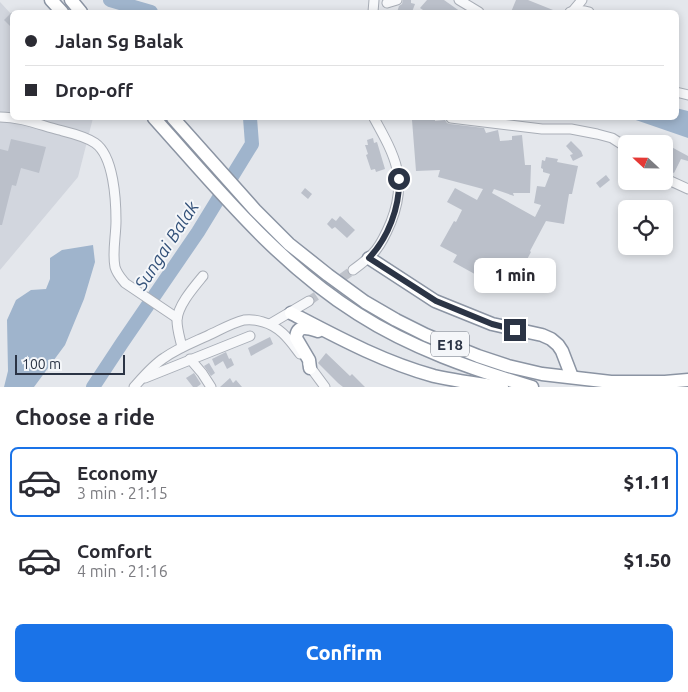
<!DOCTYPE html>
<html lang="en">
<head>
<meta charset="utf-8">
<style>
	body { margin:0; font-family:Ubuntu,sans-serif; background:#f2f2f3; color:#2b2b33; height:100vh; display:flex; flex-direction:column; font-size:19px; white-space:nowrap }
	* { box-sizing:border-box; margin:0 }
	p { font-size:16px; color:#7c7c81 }
	.icon { flex:none; width:28px; height:28px; fill:none; stroke:currentColor; stroke-width:2; stroke-linecap:round; stroke-linejoin:round }
	.map { position:relative; height:387px; overflow:hidden }
	.panel { display:flex; flex-direction:column; background:#fff; flex:1 }
	.panel>* { flex:none }
	.banner { position:absolute; left:10px; top:10px; width:669px; height:110px; border-radius:8px; box-shadow:0 2px 8px #0003; display:grid; align-content:center; height:110px; padding:0 15px; background:#fff }
	.needle { width:32px; rotate:292deg }
	.tools { position:absolute; left:618px; top:135px; display:grid; gap:10px }
	.tools a { display:grid; place-items:center; width:55px; height:55px; border-radius:8px; background:#fff; box-shadow:0 2px 8px #0003; font-size:25px }
	.scale { position:absolute; left:15px; bottom:12px; width:110px; box-sizing:border-box; padding-left:5px; border:2px solid #2b3445; border-top:0; font-size:14px; line-height:18px; white-space:nowrap; color:#2b3445; -webkit-text-stroke:4px #f4f6f9; paint-order:stroke }
	.end { position:absolute; width:22px; height:22px; margin:-11px; border:6px solid #2b3445; background:#fff; box-shadow:0 0 0 2px #fff }
	.from { border-radius:50% }
	.bubble { position:absolute; height:35px; border-radius:8px; background:#fff; box-shadow:0 2px 8px #0003; font-size:16px; font-weight:800; line-height:35px; text-align:center }
	.banner b { display:flex; align-items:center; gap:18px; height:48px; font-size:19px }
	.banner b+b { border-top:1px solid #e1e1e2 }
	.banner i { width:12px; height:12px; background:#2b2b33 }
	ul { padding:0; list-style:none }
	li { display:flex; align-items:center; gap:15px; height:70px; margin:0 10px 8px; padding:0 5px; border:2px solid transparent; border-radius:8px }
	li div { flex:1 }
	li b { display:block; font-size:19px }
	li em { font-style:normal; font-weight:800 }
	li.on { border-color:#1a73e8 }
	li>.icon { width:45px; height:45px; stroke-width:1.5 }
	h2 { padding:0 15px; font-size:22px; line-height:60px }
	.action { display:flex; gap:10px; margin-top:auto; padding:10px 15px }
	.action a { flex:1; height:58px; border-radius:8px; background:#1a73e8; color:#fff; font-size:20px; font-weight:800; line-height:58px; text-align:center }
	.map>svg:first-child { display:block }
	.built { fill:#d2d6de }
	.water { fill:#9fb4cc }
	.lines { fill:none; stroke-linecap:round; stroke-linejoin:round }
	.river { stroke:#9fb4cc; stroke-width:14 }
	.building { fill:#bbc0ca }
	.minor-tunnel { stroke:#bfc3cb; stroke-width:9; stroke-dasharray:9 4.5; stroke-linecap:butt }
	.minor-casing { stroke:#a9aeb7; stroke-width:11 }
	.highway-casing { stroke:#8b94a3; stroke-width:15 }
	.minor { stroke:#f7f8fa; stroke-width:9 }
	.highway { stroke:#fff; stroke-width:12 }
	.route { stroke:#2b3445; stroke-width:6 }
	.labels { text-anchor:middle; dominant-baseline:central; stroke-width:4; stroke-linejoin:round; paint-order:stroke }
	.shield { fill:#f4f6f9; stroke:#676e7b; stroke-width:1 }
	.shield-label { font-size:15px; font-weight:bold; fill:#2b3445 }
	.water-label { font-size:18px; font-style:italic; fill:#34527a; stroke:#f4f6f9 }
</style>
</head>
<body>
<div class="map">
<svg width="688" height="387" viewBox="0 0 688 387">
	<rect width="100%" height="100%" fill="#e4e7ec"/>
	<polygon class="built" points="0,2 12,15 12,118 93,118 78,177 0,270"/>
	<g class="water">
		<polygon points="676,108 688,111 688,138 630,118 676,118"/>
		<polygon points="93,245 95,262 84,299 65,345 34,387 4,387 8,371 7,320 16,300 31,290 46,289 50,279 50,258 62,250"/>
	</g>
	<g class="lines">
		<g class="river">
			<polyline points="110,0 151,12"/>
			<polyline points="93,387 122,343 198,232 252,144 250,118"/>
		</g>
	</g>
	<g class="building">
		<polygon points="403,0 411,0 411,3 415,4 412,12 397,12 399,6 402,4"/>
		<polygon points="427,0 444,0 461,12 426,12 420,8"/>
		<polygon points="516,0 528,0 558,12 511,12"/>
		<polygon points="12,12 12,28 4,20"/>
		<polygon points="435,118 435,121 445,120 447,123 450,124 484,128 486,133 498,130 500,141 512,140 512,136 522,135 525,165 531,165 530,193 513,193 514,196 494,189 492,193 535,217 541,205 534,203 537,186 545,187 550,174 543,172 543,169 541,168 542,160 545,161 546,157 558,159 557,162 578,166 572,194 569,194 564,224 546,221 530,251 531,252 509,293 453,262 457,255 440,246 454,221 456,222 462,210 447,202 455,188 477,200 483,189 438,177 440,170 416,171 412,120"/>
		<polygon points="373,138 374,143 377,142 385,169 376,172 375,169 371,170 366,155 368,154 365,145 368,145 367,140"/>
		<polygon points="11,139 46,147 39,173 21,168 16,186 12,185 2,225 0,225 0,149 8,151"/>
		<polygon points="571,141 581,151 583,156 573,161 570,155 573,154 566,146"/>
		<polygon points="664,143 688,156 688,161 681,159 674,173 664,168"/>
		<polygon points="606,175 610,180 600,188 596,183"/>
		<polygon points="305,188 312,194 308,199 301,193"/>
		<polygon points="340,216 355,230 347,238 335,227 332,229 327,224 332,218 336,221"/>
		<polygon points="270,337 273,344 251,356 248,348"/>
		<polygon points="226,352 229,359 231,358 234,365 227,369 223,361 215,366 212,359"/>
		<polygon points="326,353 350,376 352,374 365,387 343,387 338,383 318,363"/>
		<polygon points="209,363 215,373 211,376 204,366"/>
		<polygon points="194,373 201,384 197,387 193,387 186,378"/>
		<polygon points="230,378 233,383 236,380 242,387 220,387"/>
	</g>
	<g class="lines">
		<polyline class="minor-tunnel" points="309,301 353,270"/>
		<defs>
			<g id="minor">
				<polyline points="459,0 479,12"/>
				<polyline points="387,3 397,0"/>
				<polyline points="373,12 374,0"/>
				<path d="M 570,12 C 577,10 583,10 589,12"/>
				<polyline points="572,12 582,0"/>
				<polyline points="676,92 688,95"/>
				<path d="M 0,117 C 21,117 40,125 59,130 C 71,133 85,136 95,143 C 114,156 116,201 116,221 C 116,236 112,253 115,267 C 117,274 121,278 125,283 L 177,318"/>
				<polyline points="451,118 542,129 571,129 597,134 612,138 626,147"/>
				<polyline points="664,178 688,189"/>
				<path d="M 353,270 C 375,254 380,248 391,222 C 408,179 395,156 374,118"/>
				<polyline points="270,324 309,301"/>
				<path d="M 182,347 C 180,338 177,330 177,320 C 178,305 194,287 203,276"/>
				<polyline points="190,359 202,373 211,387"/>
				<polyline points="308,364 325,387"/>
				<polyline points="145,378 250,336"/>
				<path d="M 134,387 C 143,377 153,365 164,358 C 178,348 194,342 209,335 C 220,330 232,323 244,320 C 251,319 257,320 263,322 C 281,327 290,341 300,354"/>
			</g>
			<g id="highway">
				<polyline points="51,0 62,12"/>
				<polyline points="71,0 81,12"/>
				<path d="M 154,118 C 217,188 277,263 358,314 C 411,348 472,369 532,387"/>
				<polyline points="173,118 255,210 289,244 328,275 365,302 396,320 426,335 478,356 508,366 542,374 611,382 665,382 688,380"/>
				<polyline points="369,258 435,301 492,324 542,335 551,339 558,345 562,351 572,377"/>
				<path d="M 291,313 C 337,337 383,362 434,376 C 456,381 479,384 502,387"/>
				<path d="M 310,368 L 309,360 L 296,338 C 297,324 308,328 318,331"/>
			</g>
		</defs>
		<use href="#minor" class="minor-casing"/>
		<use href="#highway" class="highway-casing"/>
		<use href="#minor" class="minor"/>
		<use href="#highway" class="highway"/>
	</g>
	<g class="lines">
		<path class="route" d="M 399,179 C 400,207 388,238 369,258 L 436,301 L 492,324 L 515,330"/>
	</g>
	<g class="labels">
		<rect class="shield" x="431" y="331.5" width="38" height="25" rx="4"/>
		<g class="shield-label">
			<text x="450" y="344">E18</text>
		</g>
		<g class="water-label">
			<text transform="translate(166 245) rotate(-57)">Sungai Balak</text>
		</g>
	</g>
</svg>
<div class="tools">
<a><svg class="needle" viewBox="-14 -14 28 28"><path d="M0-13l5 13h-10z" fill="#e53935"/><path d="M0 13l5-13h-10z" fill="#7c7c81"/></svg></a>
<a><svg class="icon" aria-label="locate" viewBox="0 0 24 24"><circle cx="12" cy="12" r="6"/><path d="M12 2v4M12 18v4M2 12h4M18 12h4"/></svg></a>
</div>
<div class="scale">100 m</div>
<i class="end from" style="left:399px;top:179px"></i>
<i class="end" style="left:515px;top:330px"></i>
<div class="bubble" style="left:474px;top:258px;width:82px">1 min</div>
<div class="banner">
<b><i class="from"></i>Jalan Sg Balak</b>
<b><i></i>Drop-off</b>
</div>
</div>
<section class="panel">
<h2>Choose a ride</h2>
<ul>
<li class="on"><svg class="icon" aria-label="car" viewBox="0 0 24 24"><path d="M5 17H2v-5l4-1 3-4h7l3 4 3 1v5h-3M9 17h6M6 11h13"/><circle cx="7" cy="17" r="2"/><circle cx="17" cy="17" r="2"/></svg><div><b>Economy</b><p>3 min · 21:15</p></div><em>$1.11</em></li>
<li><svg class="icon" aria-label="car" viewBox="0 0 24 24"><path d="M5 17H2v-5l4-1 3-4h7l3 4 3 1v5h-3M9 17h6M6 11h13"/><circle cx="7" cy="17" r="2"/><circle cx="17" cy="17" r="2"/></svg><div><b>Comfort</b><p>4 min · 21:16</p></div><em>$1.50</em></li>
</ul>
<div class="action"><a>Confirm</a></div>
</section>
</body>
</html>
